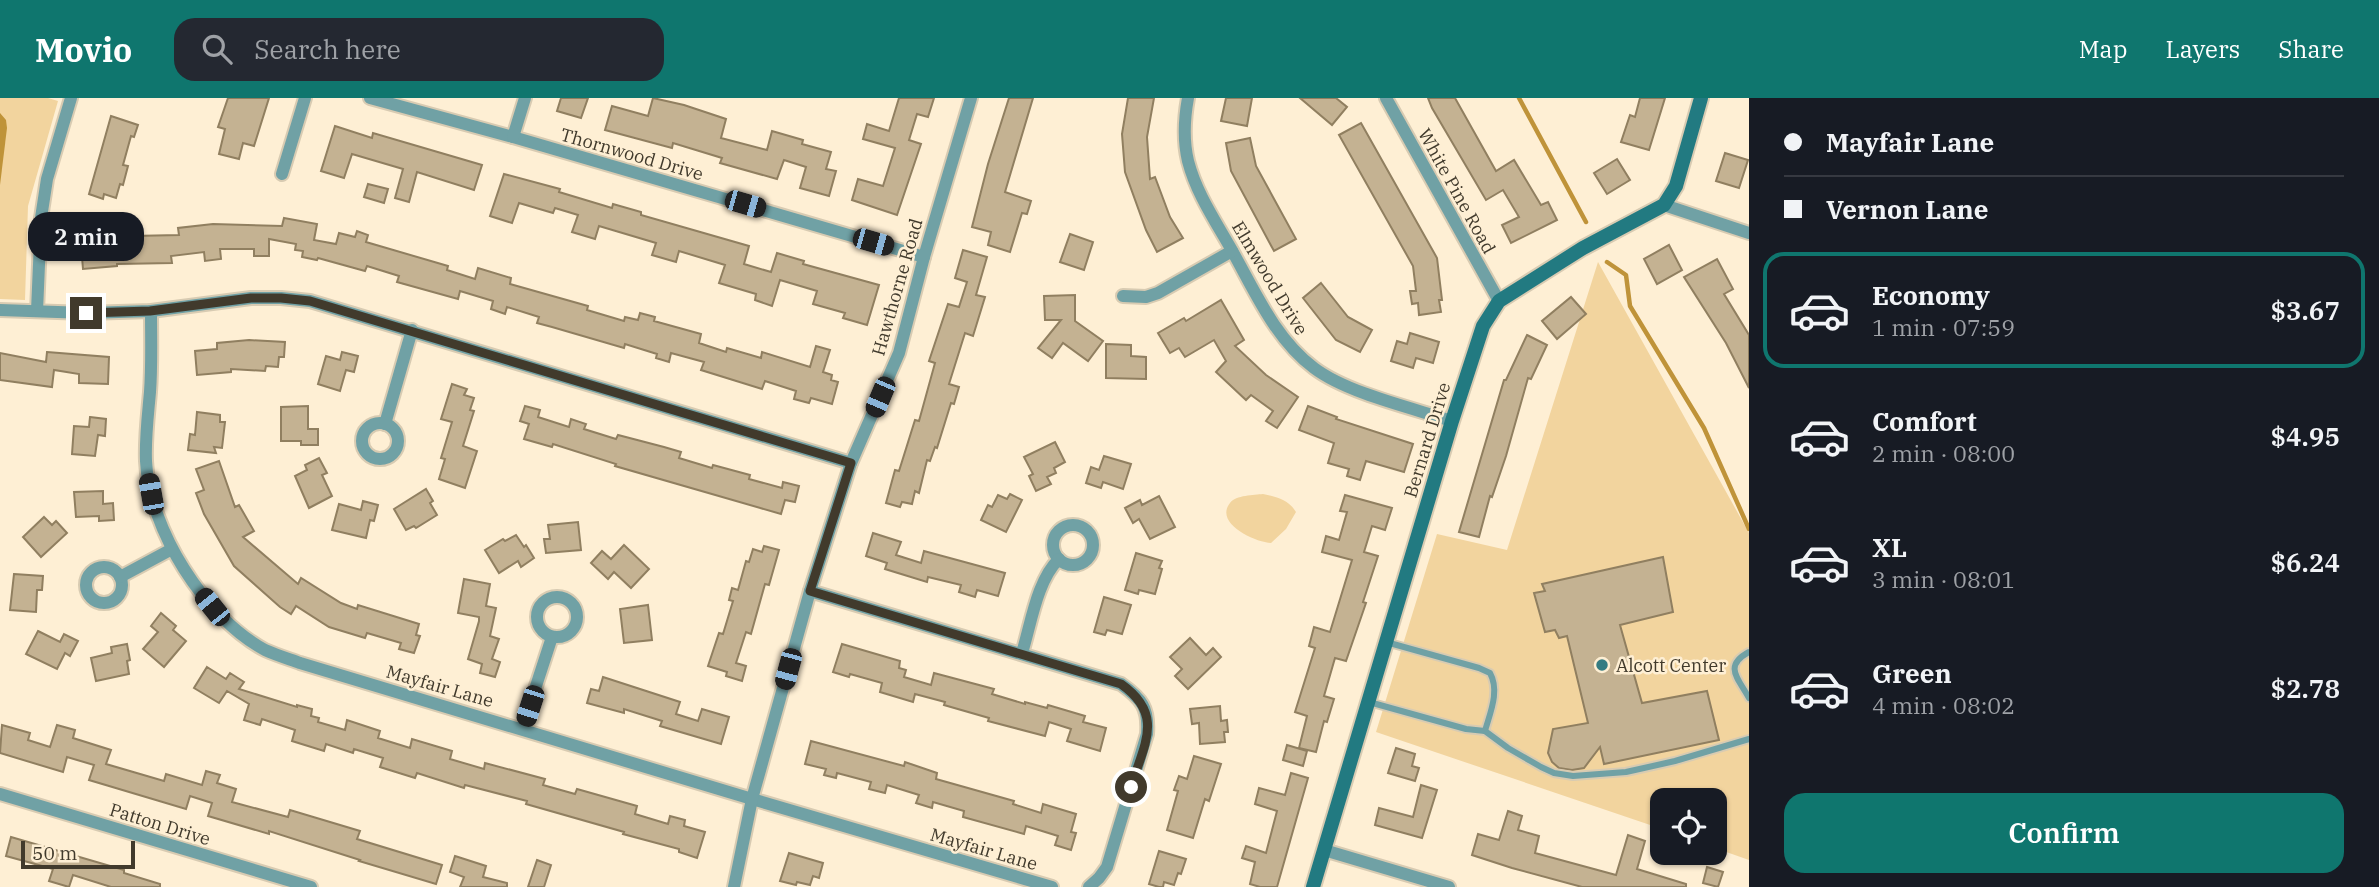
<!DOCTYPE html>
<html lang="en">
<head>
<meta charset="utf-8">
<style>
	body { margin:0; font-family:"IBM Plex Serif",serif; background:#242831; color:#f1f3f6; height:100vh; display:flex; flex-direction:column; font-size:26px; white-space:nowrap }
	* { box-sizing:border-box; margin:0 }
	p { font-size:23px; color:#9ea1a6 }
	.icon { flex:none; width:38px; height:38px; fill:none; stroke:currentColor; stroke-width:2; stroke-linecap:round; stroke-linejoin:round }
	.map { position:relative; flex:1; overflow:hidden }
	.details { display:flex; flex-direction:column; background:#171b24; width:630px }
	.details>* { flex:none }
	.guide { display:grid; align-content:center; height:154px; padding:0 35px; background:#171b24 }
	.tools { position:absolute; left:1650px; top:690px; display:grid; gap:14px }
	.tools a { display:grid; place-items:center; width:77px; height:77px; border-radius:14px; background:#171b24; box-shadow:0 2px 5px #0004; font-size:35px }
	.scale { position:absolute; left:21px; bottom:18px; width:114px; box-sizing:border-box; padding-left:7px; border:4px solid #413a2c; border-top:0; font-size:19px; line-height:24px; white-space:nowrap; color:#413a2c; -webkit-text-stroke:5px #feefd4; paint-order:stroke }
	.end { position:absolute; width:32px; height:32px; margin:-16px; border:9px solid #413a2c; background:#fff; box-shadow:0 0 0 4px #fff }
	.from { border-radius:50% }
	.bubble { position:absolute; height:49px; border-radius:21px; background:#171b24; box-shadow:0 2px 5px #0004; font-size:23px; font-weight:600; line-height:49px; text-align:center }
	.car { position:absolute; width:21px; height:42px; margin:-21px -10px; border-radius:9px; box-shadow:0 0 5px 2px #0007; background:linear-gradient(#222 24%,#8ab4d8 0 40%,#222 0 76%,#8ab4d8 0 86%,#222 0) }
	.guide b { display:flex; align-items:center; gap:24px; height:66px; font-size:26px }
	.guide b+b { border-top:2px solid #363941 }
	.guide i { width:18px; height:18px; background:#f1f3f6 }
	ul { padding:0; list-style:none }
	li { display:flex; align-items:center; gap:21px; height:116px; margin:0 14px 10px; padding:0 21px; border:4px solid transparent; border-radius:21px }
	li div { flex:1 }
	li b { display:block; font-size:26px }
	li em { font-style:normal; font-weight:600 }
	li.selected { border-color:#0f766e }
	li>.icon { width:63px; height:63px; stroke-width:1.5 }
	.button { display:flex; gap:14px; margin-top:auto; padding:14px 35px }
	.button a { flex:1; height:80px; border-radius:21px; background:#0f766e; color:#fff; font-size:28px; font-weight:600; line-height:80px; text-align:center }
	header { display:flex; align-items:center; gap:42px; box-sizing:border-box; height:98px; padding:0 35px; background:#0f766e; color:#fff }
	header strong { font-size:33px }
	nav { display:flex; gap:38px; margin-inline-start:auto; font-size:24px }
	.search { width:490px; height:63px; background:#242831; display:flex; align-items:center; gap:18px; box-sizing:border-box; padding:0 24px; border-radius:21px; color:#9ea1a6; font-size:26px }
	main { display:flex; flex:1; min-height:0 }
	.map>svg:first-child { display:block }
	.green { fill:#f2d49e }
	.water { fill:#bf9339 }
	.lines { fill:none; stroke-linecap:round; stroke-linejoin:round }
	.stream { stroke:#bf9339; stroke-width:4.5 }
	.building { fill:#c4b292; stroke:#907f60; stroke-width:2 }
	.lane-casing { stroke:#d8cbb2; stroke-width:10 }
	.street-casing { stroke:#d8cbb2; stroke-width:16 }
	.secondary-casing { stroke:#d8cbb2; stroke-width:18 }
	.lane { stroke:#70a1a5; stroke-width:6 }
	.street { stroke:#70a1a5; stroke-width:12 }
	.secondary { stroke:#227a81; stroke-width:14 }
	.route { stroke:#413a2c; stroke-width:9 }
	.poi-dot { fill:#347c82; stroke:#feefd4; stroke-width:2.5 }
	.labels { text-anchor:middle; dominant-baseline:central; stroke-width:5; stroke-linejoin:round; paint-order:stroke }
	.street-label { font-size:18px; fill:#413a2c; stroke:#feefd4 }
	.poi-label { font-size:18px; fill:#413a2c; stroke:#feefd4; text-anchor:start }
</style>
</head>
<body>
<header>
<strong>Movio</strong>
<div class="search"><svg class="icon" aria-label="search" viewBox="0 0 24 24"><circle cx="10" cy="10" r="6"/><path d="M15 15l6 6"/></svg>Search here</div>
<nav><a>Map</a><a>Layers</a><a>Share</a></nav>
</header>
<main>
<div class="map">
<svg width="1749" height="789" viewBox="0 0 1749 789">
	<rect width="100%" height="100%" fill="#feefd4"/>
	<g class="green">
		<polygon points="0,0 48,0 58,3 28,108 25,202 0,201"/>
		<polygon points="1598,164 1749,435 1749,762 1715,750 1715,702 1662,702 1662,731 1376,634 1437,436 1507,452"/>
		<path d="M 1263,396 C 1276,399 1288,401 1296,414 L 1286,431 L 1271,445 C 1254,444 1214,425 1230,405 C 1236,397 1254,397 1263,396 Z"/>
	</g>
	<polygon class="water" points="0,15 6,22 7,30 0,87"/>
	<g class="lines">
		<g class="stream">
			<polyline points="1519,0 1586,124"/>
			<polyline points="1607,164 1626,177 1630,208 1704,330 1749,431"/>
		</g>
	</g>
	<g class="building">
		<polygon points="228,0 269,0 254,48 243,45 239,61 219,56 225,31 218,29"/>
		<polygon points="561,0 588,0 581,20 557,13"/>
		<polygon points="653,0 684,7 726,21 721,40 767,52 772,33 803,42 802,46 831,54 826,71 836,73 829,98 800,90 806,69 784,62 777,81 720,65 722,60 673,45 672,50 605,32 612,8 648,18"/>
		<polygon points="899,0 934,0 928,19 917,16 909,42 921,46 897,117 852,102 858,81 883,88 895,50 863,41 867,26 889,33"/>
		<polygon points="1009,0 1033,0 1005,94 1031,103 1027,116 1022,115 1010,154 988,147 991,134 972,129 988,66"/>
		<polygon points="1128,0 1154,0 1147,39 1150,81 1155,79 1170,119 1183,140 1157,154 1146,132 1125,74 1122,36"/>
		<polygon points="1226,0 1252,0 1247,28 1221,23"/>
		<polygon points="1300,0 1336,0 1347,9 1332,27"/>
		<polygon points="1428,0 1455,0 1496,73 1514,62 1541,107 1548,104 1557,122 1511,145 1502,127 1519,119 1503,92 1486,102 1432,10"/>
		<polygon points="1640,0 1665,0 1649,52 1621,44 1630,17 1635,19"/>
		<polygon points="111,18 138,27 134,39 131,38 123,67 128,68 123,87 120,86 116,100 104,96 103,101 89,96"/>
		<polygon points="1361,25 1437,160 1442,202 1439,202 1441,214 1419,217 1418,205 1412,206 1410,193 1416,193 1413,168 1339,37"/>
		<polygon points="335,28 372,40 373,35 482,67 474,92 417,74 409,104 395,100 403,71 352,56 344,80 321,73"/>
		<polygon points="1250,40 1256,68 1296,141 1274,153 1231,73 1226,45"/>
		<polygon points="1725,55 1748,62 1739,90 1716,83"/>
		<polygon points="1617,61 1630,82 1607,96 1594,75"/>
		<polygon points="504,76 560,91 559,94 612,110 613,106 641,114 641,117 749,148 744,166 771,174 777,155 804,163 803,166 879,187 867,227 843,220 845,215 813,206 817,193 780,182 772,208 755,202 756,196 719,185 725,167 679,153 676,164 652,157 656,145 599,128 595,141 572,134 578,117 555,110 553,115 519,105 512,125 490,118"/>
		<polygon points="368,86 388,91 384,105 364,99"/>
		<polygon points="284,120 317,126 314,142 336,146 339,135 355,139 357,133 368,137 366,144 448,168 447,172 475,181 478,170 511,180 510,186 588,208 587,212 624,223 625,219 638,222 640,215 655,219 654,223 701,236 699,245 726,254 727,250 761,260 762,254 810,269 816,248 830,252 823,274 832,277 831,282 838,284 832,306 811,300 809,305 794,301 796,293 765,283 762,291 701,272 704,264 671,255 669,264 656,260 657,256 625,246 624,250 552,229 537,225 539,219 507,209 505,216 491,211 493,203 460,193 458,201 397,184 399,178 367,168 365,173 318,160 317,162 302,159 303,153 295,152 296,146 269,141 269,158 254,158 254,151 220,151 221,161 205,163 204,154 171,158 172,165 117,166 117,168 83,171 81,147 132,142 132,138 179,137 178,130 213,126 282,128"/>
		<polygon points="1070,136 1093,144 1084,172 1060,164"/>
		<polygon points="1669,147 1682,172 1657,186 1644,161"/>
		<polygon points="963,152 987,159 976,197 985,199 973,238 965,235 949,286 959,289 954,306 951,305 937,350 935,349 930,363 927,362 919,395 915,393 912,406 902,404 900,409 886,405 895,372 899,373 915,322 919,323 935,265 929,263 948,206 959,209 967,184 955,180"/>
		<polygon points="1717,161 1733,191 1724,196 1749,237 1749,290 1726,245 1684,179"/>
		<polygon points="1321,185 1348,219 1372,232 1360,254 1336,242 1303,200"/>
		<polygon points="1075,197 1075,223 1103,243 1088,263 1063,245 1052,260 1038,250 1061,222 1045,222 1044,198"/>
		<polygon points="1571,199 1586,216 1557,241 1542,223"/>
		<polygon points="1221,202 1244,242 1235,248 1266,277 1298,299 1277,330 1266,323 1273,313 1251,297 1246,302 1216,274 1226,263 1214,242 1185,259 1179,250 1170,255 1158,235 1184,220 1186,223"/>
		<polygon points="1410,235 1439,244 1433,265 1416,260 1413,270 1391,263 1397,243 1407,246"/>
		<polygon points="1527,237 1547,247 1531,281 1528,280 1506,358 1492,399 1490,398 1479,439 1459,434 1504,282 1506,282"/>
		<polygon points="249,242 285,244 284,259 279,259 278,269 266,268 265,273 231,271 231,274 197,277 195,253 217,251 217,245"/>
		<polygon points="1106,246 1131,247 1131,258 1146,259 1146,281 1106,280"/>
		<polygon points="47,254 109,259 108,286 79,285 79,276 54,272 52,289 0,282 0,255 46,264"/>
		<polygon points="342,254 358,258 354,274 346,272 340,293 318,286 326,258 340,262"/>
		<polygon points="452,286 467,291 464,297 474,300 470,312 474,313 463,348 477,353 465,390 439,381 445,361 441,360 452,324 441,321"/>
		<polygon points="308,308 308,331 318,331 318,347 301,347 301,343 281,343 281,309"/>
		<polygon points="525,308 540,312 538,319 569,329 571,321 586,326 584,331 616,341 618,337 664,349 681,354 679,360 712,370 713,367 750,377 749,381 782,390 783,384 799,388 795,404 785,402 781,416 615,368 616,366 553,346 552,349 524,341 529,326 520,323"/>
		<polygon points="1308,308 1337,319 1336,321 1413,346 1404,374 1366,363 1360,382 1347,378 1349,371 1328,365 1334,345 1299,332"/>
		<polygon points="197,314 220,317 220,324 225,324 222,350 214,349 216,355 188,352 190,336 195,337"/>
		<polygon points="90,319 106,321 105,338 98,337 95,358 72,356 74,328 89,329"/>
		<polygon points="1055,344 1065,364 1054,370 1056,375 1047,379 1051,386 1036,393 1029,378 1033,376 1024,359"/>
		<polygon points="1104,358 1131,366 1123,391 1103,384 1101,390 1086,385 1091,369 1099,372"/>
		<polygon points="319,360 327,375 322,377 332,398 309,410 295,378 307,372 305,367"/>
		<polygon points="219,363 235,409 239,407 254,433 243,439 298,486 301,480 341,505 357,511 358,507 419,526 416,537 420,538 414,555 399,551 401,545 367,535 365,540 329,529 296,508 291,516 280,509 234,468 204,416 196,395 204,392 196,371"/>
		<polygon points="426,391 433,403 430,405 437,417 416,430 414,428 406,432 394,411"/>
		<polygon points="103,393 103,406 113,405 114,422 99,423 99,418 76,419 74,394"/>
		<polygon points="1010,396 1022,402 1006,434 981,422 988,407 992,409 998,397 1007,401"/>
		<polygon points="1345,397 1392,410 1385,432 1372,428 1364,454 1378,458 1363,504 1366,505 1346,563 1335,560 1324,598 1334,601 1327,624 1324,623 1316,654 1299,650 1307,618 1295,614 1315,550 1309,548 1314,529 1330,534 1352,462 1322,454 1326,438 1339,442 1347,414 1340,413"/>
		<polygon points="1159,398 1175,429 1150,441 1139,421 1133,425 1125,410 1140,402 1142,407"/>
		<polygon points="363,403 378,407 374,423 370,422 366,440 332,432 339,406 361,412"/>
		<polygon points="44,419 52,427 56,423 67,435 41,459 23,439"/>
		<polygon points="578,424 581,452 546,455 544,441 550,441 548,427"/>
		<polygon points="873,435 901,444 896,457 921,465 924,453 1005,475 998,498 977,492 975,499 959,494 961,487 928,479 927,484 885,471 887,465 866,458"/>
		<polygon points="516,437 524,449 526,447 534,460 521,469 518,463 499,475 485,452 503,441 505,443"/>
		<polygon points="624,447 649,471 631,490 614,474 608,481 591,465 602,453 611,461"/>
		<polygon points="764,448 779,452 769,487 765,486 751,536 746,534 736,565 746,568 742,583 726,578 727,574 708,568 719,535 723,536 733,503 729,502 732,490 738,492 746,463 749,464 753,451 762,454"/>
		<polygon points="1136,455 1162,463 1159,470 1162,471 1155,496 1139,492 1138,496 1125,492"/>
		<polygon points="1663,459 1673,514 1620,527 1642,605 1707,593 1719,642 1604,666 1600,649 1584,670 1572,672 1559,670 1552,664 1548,655 1553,631 1588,625 1567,538 1559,540 1555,532 1545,534 1534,495 1545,493 1542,486"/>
		<polygon points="14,476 43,478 42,492 37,492 36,514 10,512"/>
		<polygon points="464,481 490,486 486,508 496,510 490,538 499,541 492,561 500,564 495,579 480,575 482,566 468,561 479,523 479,519 458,515"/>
		<polygon points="1104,499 1131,507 1122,536 1107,532 1105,537 1094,534"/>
		<polygon points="648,507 652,542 624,545 620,511"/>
		<polygon points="161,515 176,528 173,532 186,543 164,569 143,551 158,534 151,528"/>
		<polygon points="38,533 60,544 64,536 78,543 70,558 65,555 57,571 26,556"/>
		<polygon points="1190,540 1206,557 1213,550 1221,559 1188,591 1175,578 1182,571 1170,559"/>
		<polygon points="127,546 130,562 127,563 129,576 96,583 91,560 112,555 111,549"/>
		<polygon points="842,546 900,563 899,570 906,572 904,579 931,587 934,575 994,591 992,596 1025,606 1025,604 1047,610 1048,607 1085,618 1083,624 1106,630 1100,653 1067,643 1071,631 1049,624 1045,638 988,623 989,620 944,607 945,604 915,596 913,604 880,594 882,585 850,576 849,579 833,574"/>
		<polygon points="207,569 226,581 230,575 244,584 239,591 297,609 297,607 312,611 311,618 319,620 318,624 345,632 347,622 380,633 378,640 410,650 412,641 452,653 450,661 484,671 485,665 545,681 543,687 575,696 577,691 637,708 635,716 668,726 670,718 685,722 684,728 705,734 697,760 679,754 679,751 623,736 624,734 526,706 527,703 465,687 464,690 417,675 415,680 380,669 383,660 354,651 353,655 326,646 324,653 292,643 295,632 262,621 260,627 244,622 249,606 227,593 219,605 194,590"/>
		<polygon points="603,579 680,604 676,616 698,623 702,611 729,619 721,646 660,628 662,623 624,611 624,615 587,605 591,591 599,593"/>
		<polygon points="1220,608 1221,623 1227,622 1228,634 1224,634 1225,644 1200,646 1199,625 1192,626 1190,611"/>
		<polygon points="2,627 30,635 28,642 50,649 57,627 75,632 73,640 111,652 106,666 164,683 166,676 202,687 206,673 220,677 217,685 236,691 232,704 288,719 290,712 360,733 357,741 442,767 436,786 359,763 360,762 269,733 269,736 208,718 212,705 190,698 186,711 89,682 94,667 67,659 63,674 0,655"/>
		<polygon points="811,643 904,668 905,664 937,675 936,681 1014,703 1013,706 1041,715 1043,706 1076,716 1071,734 1076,735 1071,752 1055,747 1058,738 1026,728 1024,736 963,719 964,713 933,704 932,710 916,705 919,697 887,687 885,695 869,691 871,684 837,675 836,680 824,677 826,671 805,666"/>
		<polygon points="1287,647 1307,653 1303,668 1283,662"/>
		<polygon points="1396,650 1415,656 1412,668 1419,670 1415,683 1388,675"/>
		<polygon points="1194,658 1221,666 1209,703 1205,701 1193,740 1167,732 1178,693 1174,692 1179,678 1187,681"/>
		<polygon points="1291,675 1308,680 1277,789 1260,789 1250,786 1255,764 1242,760 1246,748 1266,755 1277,713 1255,706 1259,690 1285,697"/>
		<polygon points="1421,687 1437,692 1422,740 1375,727 1379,710 1413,719"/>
		<polygon points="1508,713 1522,718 1518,732 1539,738 1535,755 1616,777 1628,737 1645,743 1637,771 1686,786 1686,789 1582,789 1512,770 1472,757 1478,736 1499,742"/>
		<polygon points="11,739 124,772 124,775 160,786 160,789 111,789 73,777 69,789 49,783 53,771 6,758"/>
		<polygon points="1159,753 1186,761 1181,776 1178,775 1174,787 1164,784 1163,789 1159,789 1149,786"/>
		<polygon points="789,755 823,765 819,780 813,778 810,787 797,784 796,787 780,783"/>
		<polygon points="455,758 486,768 483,779 507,785 507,789 460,789 464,779 450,774"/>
		<polygon points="537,762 551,767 544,789 528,789"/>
		<polygon points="1707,769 1723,774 1718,789 1703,785"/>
	</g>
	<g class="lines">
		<defs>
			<g id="lane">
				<path d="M 1386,544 L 1479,570 L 1490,575 C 1500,593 1490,615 1485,633"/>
				<path d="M 1749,554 C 1723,568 1738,580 1749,600"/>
				<polyline points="1369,604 1466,631 1485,633 1508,650 1541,669 1554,675 1573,678 1626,674 1675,663 1749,641"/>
			</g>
			<g id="street">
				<polyline points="370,0 513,39 924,159"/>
				<path d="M 1188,0 C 1184,22 1183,42 1188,63 C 1196,94 1214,121 1230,149 C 1254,191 1274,240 1314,270 C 1347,295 1412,310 1452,323"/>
				<polyline points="1386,0 1499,203"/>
				<polyline points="513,39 525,0"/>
				<polyline points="282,76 305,0"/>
				<polyline points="1664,107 1749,135"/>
				<polyline points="1123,198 1146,199 1158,195 1232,153"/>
				<polyline points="0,212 86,215 151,213 251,200 281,200 310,203 851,365"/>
				<polyline points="37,213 41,120 47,81 71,0"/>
				<path d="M 151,213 C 151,240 152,267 150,294 C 148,317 145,340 146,363 C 149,431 205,520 265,552 C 276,557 289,561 300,565 L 752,701 L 1052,789"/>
				<circle cx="380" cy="343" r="18"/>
				<polyline points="385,326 412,232"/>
				<circle cx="1073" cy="447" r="20"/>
				<circle cx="104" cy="487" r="18"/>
				<polyline points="120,479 172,451"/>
				<path d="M 810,493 L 1121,586 C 1142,601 1149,610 1147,636 L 1107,769 L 1099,780 L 1089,789"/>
				<circle cx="557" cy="519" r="20"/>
				<path d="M 1022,555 C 1031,526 1037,482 1059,461"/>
				<polyline points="522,631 552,539"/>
				<polyline points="0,696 311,789"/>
				<polyline points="1324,752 1449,789"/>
				<polyline points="734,789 752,701 810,493 851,365 899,255 924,159 971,0"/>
			</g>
			<polyline id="secondary" points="1313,789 1452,323 1483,228 1499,203 1583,150 1664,107 1676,88 1701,0"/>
		</defs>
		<use href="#lane" class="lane-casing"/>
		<use href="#street" class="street-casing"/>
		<use href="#secondary" class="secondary-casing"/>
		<use href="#lane" class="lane"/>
		<use href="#street" class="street"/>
		<use href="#secondary" class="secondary"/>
	</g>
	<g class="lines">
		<path class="route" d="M 86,215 L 150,213 L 251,200 L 281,200 L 310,203 L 851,365 L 810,493 L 1121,586 C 1165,617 1144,646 1131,689"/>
	</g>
	<circle class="poi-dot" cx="1602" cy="567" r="7"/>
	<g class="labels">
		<g class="street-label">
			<text transform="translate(632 56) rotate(16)">Thornwood Drive</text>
			<text transform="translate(1457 93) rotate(61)">White Pine Road</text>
			<text transform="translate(1270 180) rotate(59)">Elmwood Drive</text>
			<text transform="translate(897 189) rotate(-74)">Hawthorne Road</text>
			<text transform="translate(1427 342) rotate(-73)">Bernard Drive</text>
			<text transform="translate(440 588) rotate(16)">Mayfair Lane</text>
			<text transform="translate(160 726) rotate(17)">Patton Drive</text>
			<text transform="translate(984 751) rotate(16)">Mayfair Lane</text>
		</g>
		<g class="poi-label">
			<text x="1616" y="567">Alcott Center</text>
		</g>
	</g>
</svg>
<div class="tools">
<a><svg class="icon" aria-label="locate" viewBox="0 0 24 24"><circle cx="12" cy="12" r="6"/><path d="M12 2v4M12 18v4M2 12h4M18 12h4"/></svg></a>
</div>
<div class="scale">50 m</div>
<i class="end from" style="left:1131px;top:689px"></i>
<i class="end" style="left:86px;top:215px"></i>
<div class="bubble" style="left:28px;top:114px;width:116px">2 min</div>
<i class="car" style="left:745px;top:106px;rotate:106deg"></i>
<i class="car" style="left:873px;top:144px;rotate:106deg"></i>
<i class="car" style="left:880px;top:299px;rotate:203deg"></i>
<i class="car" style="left:151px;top:396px;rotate:350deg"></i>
<i class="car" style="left:212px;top:509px;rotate:321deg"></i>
<i class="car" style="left:788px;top:571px;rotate:195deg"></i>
<i class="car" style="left:530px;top:608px;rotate:198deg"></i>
</div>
<section class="details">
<div class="guide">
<b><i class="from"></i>Mayfair Lane</b>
<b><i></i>Vernon Lane</b>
</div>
<ul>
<li class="selected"><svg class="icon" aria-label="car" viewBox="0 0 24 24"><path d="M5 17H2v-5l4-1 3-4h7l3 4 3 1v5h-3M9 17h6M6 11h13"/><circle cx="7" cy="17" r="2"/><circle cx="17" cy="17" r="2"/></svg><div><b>Economy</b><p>1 min · 07:59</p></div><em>$3.67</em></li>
<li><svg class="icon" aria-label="car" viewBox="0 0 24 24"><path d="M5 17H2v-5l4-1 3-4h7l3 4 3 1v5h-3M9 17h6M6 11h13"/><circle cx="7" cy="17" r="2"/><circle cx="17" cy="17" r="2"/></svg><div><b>Comfort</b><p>2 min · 08:00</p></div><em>$4.95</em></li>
<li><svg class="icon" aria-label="car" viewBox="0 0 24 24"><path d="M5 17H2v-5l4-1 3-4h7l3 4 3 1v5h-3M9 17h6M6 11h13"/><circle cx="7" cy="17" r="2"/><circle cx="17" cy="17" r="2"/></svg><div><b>XL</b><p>3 min · 08:01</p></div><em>$6.24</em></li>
<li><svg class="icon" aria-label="car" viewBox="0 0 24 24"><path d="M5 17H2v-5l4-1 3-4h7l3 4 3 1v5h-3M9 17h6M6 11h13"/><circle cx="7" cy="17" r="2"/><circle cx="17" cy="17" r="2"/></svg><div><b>Green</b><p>4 min · 08:02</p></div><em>$2.78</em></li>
</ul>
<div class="button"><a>Confirm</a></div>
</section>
</main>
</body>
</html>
